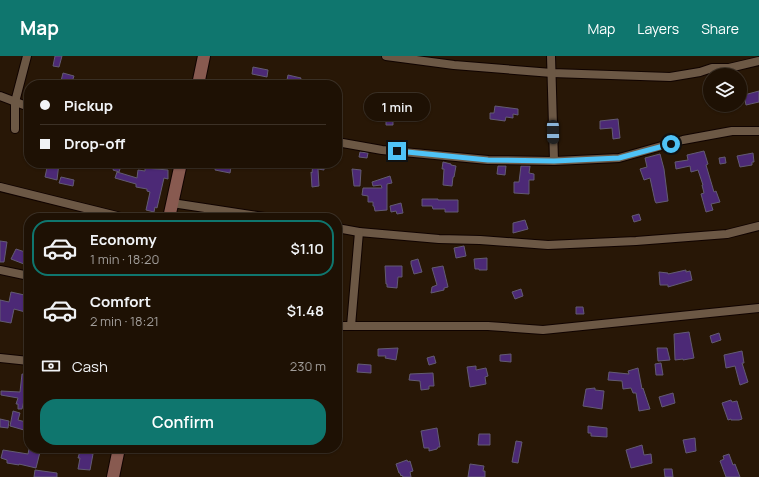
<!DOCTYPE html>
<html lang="en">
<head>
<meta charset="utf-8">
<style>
	body { margin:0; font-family:Manrope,sans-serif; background:#2b1f13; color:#f1f3f6; height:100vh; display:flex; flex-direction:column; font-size:15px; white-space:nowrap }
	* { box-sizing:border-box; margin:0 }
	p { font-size:13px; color:#a19d9a }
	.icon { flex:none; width:22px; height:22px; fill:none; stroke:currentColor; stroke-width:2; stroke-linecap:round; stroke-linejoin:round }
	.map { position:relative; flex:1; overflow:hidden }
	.details { position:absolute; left:24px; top:157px; width:318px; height:240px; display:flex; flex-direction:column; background:#1e1104; border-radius:16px; box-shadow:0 1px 3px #0004,0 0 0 1px #3c3126 }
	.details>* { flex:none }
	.hud { position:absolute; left:24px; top:24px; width:318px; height:88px; border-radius:16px; box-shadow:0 1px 3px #0004,0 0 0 1px #3c3126; display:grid; align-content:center; height:88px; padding:0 16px; background:#1e1104 }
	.buttons { position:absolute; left:703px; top:12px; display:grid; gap:8px }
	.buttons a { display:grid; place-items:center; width:44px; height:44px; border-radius:50%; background:#1e1104; box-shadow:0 1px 3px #0004,0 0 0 1px #3c3126; font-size:20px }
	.end { position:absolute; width:18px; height:18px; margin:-9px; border:5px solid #4fc3f7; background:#111; box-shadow:0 0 0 2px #111 }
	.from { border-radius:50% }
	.bubble { position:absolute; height:28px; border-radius:14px; background:#1e1104; box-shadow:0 1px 3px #0004,0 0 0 1px #3c3126; font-size:13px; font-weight:600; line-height:28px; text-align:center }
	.car { position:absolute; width:12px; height:24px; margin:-12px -6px; border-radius:5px; box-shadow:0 0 3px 1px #0007; background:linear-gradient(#222 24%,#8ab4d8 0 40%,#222 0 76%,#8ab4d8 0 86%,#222 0) }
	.hud b { display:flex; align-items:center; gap:14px; height:38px; font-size:15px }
	.hud b+b { border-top:1px solid #3c3126 }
	.hud i { width:10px; height:10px; background:#f1f3f6 }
	ul { padding:7px 0 0; list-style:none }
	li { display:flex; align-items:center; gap:12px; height:56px; margin:0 8px 6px; padding:0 8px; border:2px solid transparent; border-radius:16px }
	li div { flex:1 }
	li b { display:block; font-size:15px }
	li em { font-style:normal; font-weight:600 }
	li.on { border-color:#0f766e }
	li>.icon { width:36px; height:36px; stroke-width:1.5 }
	.pay { display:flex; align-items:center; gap:10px; height:44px; padding:0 16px; font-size:15px }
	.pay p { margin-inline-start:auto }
	.action { display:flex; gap:8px; margin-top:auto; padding:8px 16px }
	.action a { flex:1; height:46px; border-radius:16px; background:#0f766e; color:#fff; font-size:16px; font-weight:600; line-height:46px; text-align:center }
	header { display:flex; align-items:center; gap:24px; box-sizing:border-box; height:56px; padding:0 20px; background:#0f766e; color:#fff }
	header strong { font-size:19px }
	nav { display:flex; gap:22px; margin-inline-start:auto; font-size:14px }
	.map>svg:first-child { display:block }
	.building { fill:#4c2976; stroke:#635b73 }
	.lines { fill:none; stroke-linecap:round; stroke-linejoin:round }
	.street-casing { stroke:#100300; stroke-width:10 }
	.secondary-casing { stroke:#100300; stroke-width:14 }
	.street { stroke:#6c5845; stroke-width:8 }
	.secondary { stroke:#885a50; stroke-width:12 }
	.route { stroke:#4fc3f7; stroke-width:5 }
</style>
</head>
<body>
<header>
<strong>Map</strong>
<nav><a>Map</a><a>Layers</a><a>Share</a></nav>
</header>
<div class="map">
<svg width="759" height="421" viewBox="0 0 759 421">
	<rect width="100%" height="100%" fill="#281706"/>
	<g class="building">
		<polygon points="55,0 62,0 59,11 53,10"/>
		<polygon points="253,11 268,14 267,21 252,18"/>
		<polygon points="63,17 74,20 71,29 60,29"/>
		<polygon points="288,19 301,22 299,29 286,29"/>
		<polygon points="759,35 759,46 746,49 744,39"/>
		<polygon points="495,50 518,53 518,59 513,58 513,62 506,61 505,65 490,63 490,57 494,57"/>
		<polygon points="386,57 403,57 403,64 393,63 393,69 386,69"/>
		<polygon points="618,63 620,82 613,83 612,72 600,73 600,65"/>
		<polygon points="704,95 708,108 706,109 714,136 716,135 720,146 711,148 713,154 706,156 701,138 704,137 702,129 703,129 698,114 691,116 690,110 676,113 675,106 688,104 687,99"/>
		<polygon points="360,96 368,97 367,102 359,101"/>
		<polygon points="753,97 754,106 752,106 752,109 740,111 737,100"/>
		<polygon points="660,98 664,113 668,145 656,147 655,145 650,122 644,124 640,113 647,111 645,102"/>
		<polygon points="725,101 726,107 720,108 719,102"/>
		<polygon points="443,106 451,108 451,109 456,110 454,121 453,121 452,130 443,129 444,113 442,113"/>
		<polygon points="48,107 59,107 57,124 45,121"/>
		<polygon points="115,107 122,107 119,116 113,114"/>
		<polygon points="313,107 324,107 324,114 318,113 319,130 312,131 311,116 312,117"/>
		<polygon points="216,108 231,111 230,117 215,114"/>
		<polygon points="498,110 506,110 505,119 497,118"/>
		<polygon points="521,110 530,110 529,117 534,118 534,124 529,124 529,138 514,137 514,126 519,126"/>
		<polygon points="145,112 168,114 168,123 164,122 157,152 155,151 154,156 146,154 150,136 147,135 147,133 136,131 136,128 115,122 117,116 137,122 138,114 145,115"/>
		<polygon points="352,113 361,114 360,130 354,130"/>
		<polygon points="390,120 392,127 387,128 387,154 375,155 374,150 373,150 373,146 368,146 368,140 362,139 363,132 382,132 381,129 373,130 372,126"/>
		<polygon points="61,121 74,124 73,130 59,127"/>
		<polygon points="422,143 438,143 438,144 458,144 458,156 445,156 445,153 433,153 432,150 422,150"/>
		<polygon points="401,147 403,157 397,158 396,155 391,156 390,150"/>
		<polygon points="639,158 641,164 634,166 632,160"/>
		<polygon points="525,164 528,173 513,177 513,167"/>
		<polygon points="0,185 7,186 4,206 0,206"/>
		<polygon points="464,190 466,200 456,202 454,192"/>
		<polygon points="16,193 28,197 24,208 11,203"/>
		<polygon points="487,202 487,214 479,214 479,213 475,213 474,203"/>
		<polygon points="418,203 422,216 414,218 411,208 411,205"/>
		<polygon points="385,210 402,210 402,221 398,221 397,232 387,231 387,228 386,228"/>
		<polygon points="443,210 448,231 444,232 444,234 431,237 432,231 437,229 432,212"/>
		<polygon points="686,214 686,216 690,215 692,224 668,231 668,229 660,229 659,216 668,217 668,218"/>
		<polygon points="521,233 523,240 515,243 512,236"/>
		<polygon points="11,236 29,240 29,257 14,253 11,267 0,265 0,244 9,246"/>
		<polygon points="576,251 583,251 584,258 576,258"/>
		<polygon points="689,276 694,302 683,304 683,303 675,304 674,278"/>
		<polygon points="719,277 721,284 712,287 710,280"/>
		<polygon points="398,292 396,304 385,302 386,300 378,300 378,293"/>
		<polygon points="657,292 667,292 670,304 658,305"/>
		<polygon points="742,295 744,307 742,307 748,326 740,329 735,310 726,312 724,299"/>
		<polygon points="511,298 511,306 500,305 500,299"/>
		<polygon points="434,300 436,307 429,309 427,302"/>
		<polygon points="661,307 663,319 656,319 655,308"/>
		<polygon points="358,308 371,309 371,317 357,316"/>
		<polygon points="476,310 476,314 486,312 488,320 485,321 486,328 470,331 467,311"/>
		<polygon points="638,312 642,333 643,332 650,353 639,355 636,337 633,337 631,332 623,333 622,325 608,324 609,316 629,318 628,315"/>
		<polygon points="433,317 434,330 429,330 429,333 421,334 420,325 409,324 410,318"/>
		<polygon points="22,318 28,319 26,336 22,353 18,353 18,348 16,348 18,342 1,339 1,335 20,336"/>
		<polygon points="595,332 595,334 604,335 602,353 583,350 586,333"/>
		<polygon points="673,337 675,347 662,351 659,341"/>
		<polygon points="731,344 732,346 737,345 742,363 739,364 731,364 731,363 728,364 722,347"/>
		<polygon points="13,355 20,357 18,364 26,366 24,374 10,370"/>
		<polygon points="0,363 9,365 8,372 0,371"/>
		<polygon points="588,370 607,372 607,381 591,380 591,377 588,377"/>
		<polygon points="437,372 440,391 438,391 437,393 429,395 429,392 424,392 421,375"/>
		<polygon points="479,378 490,378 490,389 478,389"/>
		<polygon points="695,382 696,395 686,397 683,384"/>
		<polygon points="516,385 522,386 518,407 512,406"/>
		<polygon points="642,389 644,399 651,398 652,407 631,412 626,394"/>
		<polygon points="29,393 40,396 36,412 19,408 19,409 7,407 7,404 1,402 3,394 28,398"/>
		<polygon points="80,395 93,398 90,414 78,413 80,402 78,402"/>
		<polygon points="729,398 733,409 735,408 740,421 726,421 720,405 724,403 723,400"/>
		<polygon points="407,404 408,406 410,405 413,415 410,416 411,421 403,421 402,419 401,420 400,417 399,417 396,408"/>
		<polygon points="470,408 484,410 483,415 485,415 485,421 468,421"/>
		<polygon points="664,413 672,413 673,421 665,421"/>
		<polygon points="35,414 57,417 57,421 34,421"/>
	</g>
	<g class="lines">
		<defs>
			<g id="street">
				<polyline points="386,0 454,9 552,17 670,21 700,16 712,12 729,12 759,5"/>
				<polyline points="551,0 554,105"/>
				<polyline points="0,40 29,51"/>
				<polyline points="15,73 15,46 27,0"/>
				<polyline points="337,86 382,94 488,104 554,105 619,102 683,84 732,75 759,75"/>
				<polyline points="0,131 125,162"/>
				<polyline points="172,147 271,162"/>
				<polyline points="337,172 359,176 439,183 480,184 548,189 636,185 727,178 759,170"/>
				<polyline points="0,214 29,220"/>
				<polyline points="337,270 488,270 543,274 759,252"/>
				<polyline points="351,270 359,176"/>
				<polyline points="0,302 29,305"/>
			</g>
			<g id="secondary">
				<polyline points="198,29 204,0"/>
				<polyline points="169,162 181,107"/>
				<polyline points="113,421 119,392"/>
			</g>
		</defs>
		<use href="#street" class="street-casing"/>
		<use href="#secondary" class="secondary-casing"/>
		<use href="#street" class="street"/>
		<use href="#secondary" class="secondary"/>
	</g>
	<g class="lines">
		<polyline class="route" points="397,95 488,104 554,105 619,102 671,88"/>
	</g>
</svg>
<div class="buttons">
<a><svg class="icon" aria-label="layers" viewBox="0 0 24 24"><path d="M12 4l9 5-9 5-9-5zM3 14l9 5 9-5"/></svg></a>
</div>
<i class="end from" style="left:671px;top:88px"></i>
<i class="end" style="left:397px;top:95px"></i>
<div class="bubble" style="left:364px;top:37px;width:66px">1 min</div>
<i class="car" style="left:553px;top:76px;rotate:179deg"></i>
<div class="hud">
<b><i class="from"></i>Pickup</b>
<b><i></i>Drop-off</b>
</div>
<section class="details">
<ul>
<li class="on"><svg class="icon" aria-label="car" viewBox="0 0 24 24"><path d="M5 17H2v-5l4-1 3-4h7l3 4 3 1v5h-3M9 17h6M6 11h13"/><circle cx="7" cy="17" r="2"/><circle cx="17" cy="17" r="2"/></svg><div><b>Economy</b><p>1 min · 18:20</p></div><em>$1.10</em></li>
<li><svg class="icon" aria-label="car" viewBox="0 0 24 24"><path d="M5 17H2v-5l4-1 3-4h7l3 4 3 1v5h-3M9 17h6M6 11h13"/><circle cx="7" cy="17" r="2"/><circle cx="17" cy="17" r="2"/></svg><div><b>Comfort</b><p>2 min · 18:21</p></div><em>$1.48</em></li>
</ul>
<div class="pay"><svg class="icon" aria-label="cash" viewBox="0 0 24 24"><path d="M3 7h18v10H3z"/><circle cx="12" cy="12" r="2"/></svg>Cash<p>230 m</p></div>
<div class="action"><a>Confirm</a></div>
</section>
</div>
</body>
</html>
